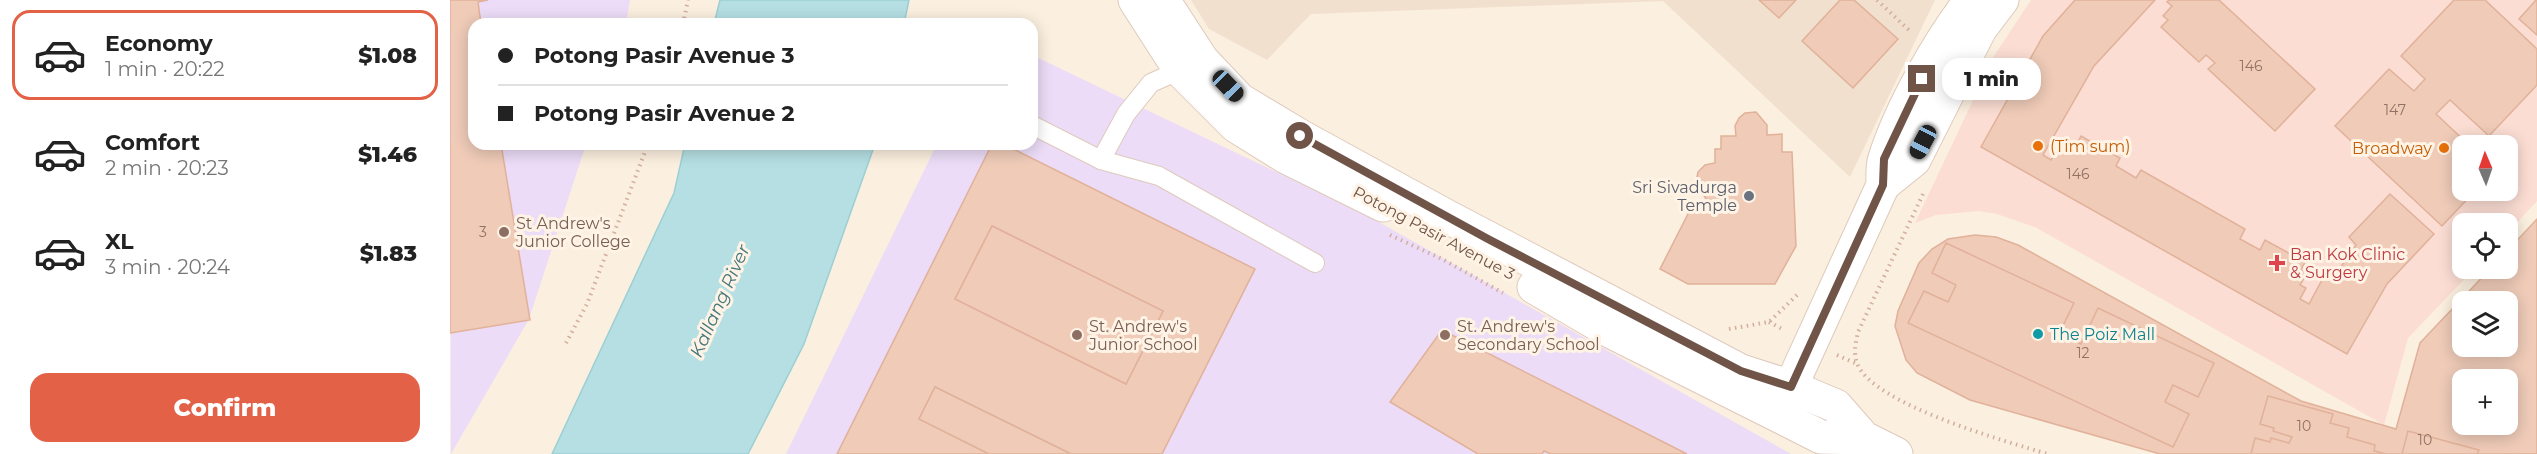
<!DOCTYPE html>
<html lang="en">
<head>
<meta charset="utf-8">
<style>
	body { margin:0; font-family:Montserrat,sans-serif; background:#f2f2f2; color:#222; height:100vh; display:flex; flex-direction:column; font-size:22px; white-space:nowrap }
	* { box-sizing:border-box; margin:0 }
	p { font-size:20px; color:#767676 }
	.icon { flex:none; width:33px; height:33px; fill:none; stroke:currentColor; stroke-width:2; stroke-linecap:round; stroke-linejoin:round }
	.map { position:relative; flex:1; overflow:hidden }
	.details { display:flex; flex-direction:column; background:#fff; width:450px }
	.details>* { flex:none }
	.top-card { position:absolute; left:18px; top:18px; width:570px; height:132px; border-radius:18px; box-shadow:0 3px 15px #0003; display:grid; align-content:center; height:132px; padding:0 30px; background:#fff }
	.needle { width:39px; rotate:358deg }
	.fabs { position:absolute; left:2002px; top:135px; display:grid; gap:12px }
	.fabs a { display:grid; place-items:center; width:66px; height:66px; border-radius:12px; background:#fff; box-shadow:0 3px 15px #0003; font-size:30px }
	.end { position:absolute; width:27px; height:27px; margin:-14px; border:8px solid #705448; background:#fff; box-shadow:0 0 0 3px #fff }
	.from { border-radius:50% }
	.bubble { position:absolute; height:42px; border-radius:18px; background:#fff; box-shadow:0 3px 15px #0003; font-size:20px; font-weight:800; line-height:42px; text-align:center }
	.car { position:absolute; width:18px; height:36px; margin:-18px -9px; border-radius:8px; box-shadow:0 0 4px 2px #0007; background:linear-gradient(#222 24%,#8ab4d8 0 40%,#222 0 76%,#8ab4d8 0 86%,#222 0) }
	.top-card b { display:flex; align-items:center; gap:21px; height:57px; font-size:22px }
	.top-card b+b { border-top:2px solid #e0e0e0 }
	.top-card i { width:15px; height:15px; background:#222 }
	ul { padding:10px 0 0; list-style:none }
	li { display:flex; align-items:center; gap:18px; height:90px; margin:0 12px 9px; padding:0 18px; border:3px solid transparent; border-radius:18px }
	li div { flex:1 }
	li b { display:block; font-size:22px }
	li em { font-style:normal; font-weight:800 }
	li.on { border-color:#e26147 }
	li>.icon { width:54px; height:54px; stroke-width:1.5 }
	.primary-button { display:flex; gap:12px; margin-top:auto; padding:12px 30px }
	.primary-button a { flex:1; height:69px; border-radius:18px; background:#e26147; color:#fff; font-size:24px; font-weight:800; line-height:69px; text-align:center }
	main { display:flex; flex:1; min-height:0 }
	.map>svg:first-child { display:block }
	.residential { fill:#f2e0ce }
	.commercial { fill:#fbddd3; fill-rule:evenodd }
	.education { fill:#ecdcf7 }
	.water { fill:#b5dfe3; stroke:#9ccfd4; stroke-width:1.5 }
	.building { fill:#efcbb8; stroke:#e1b199; stroke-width:1.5; fill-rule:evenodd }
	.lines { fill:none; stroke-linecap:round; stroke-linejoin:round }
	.service-casing { stroke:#decabc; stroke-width:20 }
	.minor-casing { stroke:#decabc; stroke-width:35 }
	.path { stroke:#d3ae9c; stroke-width:4; stroke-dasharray:1.5 4.5; stroke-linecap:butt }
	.service { stroke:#fff; stroke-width:18 }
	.minor { stroke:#fff; stroke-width:33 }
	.route { stroke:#705448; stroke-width:8 }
	.food-dot { fill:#e8710a; stroke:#fef3e5; stroke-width:2 }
	.worship-dot { fill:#6b7280; stroke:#fef3e5; stroke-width:2 }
	.education-dot { fill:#8d6e63; stroke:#fef3e5; stroke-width:2 }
	.health-dot { fill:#e0444e; stroke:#fef3e5; stroke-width:2 }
	.culture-dot { fill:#0f9aa8; stroke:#fef3e5; stroke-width:2 }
	.labels { text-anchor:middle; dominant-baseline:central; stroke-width:6; stroke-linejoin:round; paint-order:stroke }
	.number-label { font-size:14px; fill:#907264 }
	.food-label { font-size:16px; fill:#c56008; stroke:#fef3e5; text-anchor:start }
	.worship-label { font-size:16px; fill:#5b616d; stroke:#fef3e5; text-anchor:end }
	.education-label { font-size:16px; fill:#785e54; stroke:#fef3e5; text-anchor:start }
	.street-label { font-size:16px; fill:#705448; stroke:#fef3e5 }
	.health-label { font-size:16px; fill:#be3a42; stroke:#fef3e5; text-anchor:start }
	.culture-label { font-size:16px; fill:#0d838f; stroke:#fef3e5; text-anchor:start }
	.water-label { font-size:18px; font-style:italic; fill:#40767c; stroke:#fef3e5 }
</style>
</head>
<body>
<main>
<section class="details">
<ul>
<li class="on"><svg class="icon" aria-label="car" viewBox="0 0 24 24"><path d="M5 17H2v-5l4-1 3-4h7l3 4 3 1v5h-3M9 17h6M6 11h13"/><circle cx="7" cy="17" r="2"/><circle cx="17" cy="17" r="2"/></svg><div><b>Economy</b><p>1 min · 20:22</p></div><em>$1.08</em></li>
<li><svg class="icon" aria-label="car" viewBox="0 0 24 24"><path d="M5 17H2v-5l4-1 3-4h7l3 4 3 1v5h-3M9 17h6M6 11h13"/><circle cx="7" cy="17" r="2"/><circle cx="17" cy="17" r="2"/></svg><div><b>Comfort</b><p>2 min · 20:23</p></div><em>$1.46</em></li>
<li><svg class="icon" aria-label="car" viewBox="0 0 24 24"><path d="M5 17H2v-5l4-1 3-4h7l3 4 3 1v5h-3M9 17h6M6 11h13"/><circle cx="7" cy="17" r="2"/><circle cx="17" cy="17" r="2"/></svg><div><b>XL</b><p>3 min · 20:24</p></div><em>$1.83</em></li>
</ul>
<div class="primary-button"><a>Confirm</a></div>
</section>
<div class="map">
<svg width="2087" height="454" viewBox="0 0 2087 454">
	<rect width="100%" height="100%" fill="#fbefdf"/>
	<polygon class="residential" points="741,0 1485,0 1400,177 1213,1 861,14 817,60 759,29"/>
	<path class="commercial" d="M 1581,0 L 2087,0 L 2087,201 L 2058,232 L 2058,224 L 2013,224 L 2013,268 L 2024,269 L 1958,338 L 1934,425 L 1585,227 L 1547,214 L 1529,211 L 1486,215 L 1465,223 L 1544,56 ZM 2013,146 L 2058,146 L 2058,190 L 2013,190 Z"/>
	<g class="education">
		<polygon points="0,0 180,0 176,24 24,24 24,144 136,144 79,319 1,454"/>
		<polygon points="582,55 918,216 1341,454 336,454 487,144 582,144"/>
	</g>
	<g class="water">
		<polygon points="270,0 459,0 454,24 264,24"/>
		<polygon points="235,144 425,144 354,344 298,454 102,454 224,193"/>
	</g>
	<g class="building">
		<polygon points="0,0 38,0 28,2 31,24 24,24 24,144 51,144 80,320 0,333"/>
		<polygon points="1309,0 1346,0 1329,18"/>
		<polygon points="1390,0 1404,0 1448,39 1403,88 1352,41"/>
		<polygon points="1625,0 1705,0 1644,66 1593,155 1601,160 1608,149 1613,151 1619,140 1627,144 1631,136 1670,158 1666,166 1686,178 1691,170 1795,229 1790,239 1810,250 1815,240 1855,262 1851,270 1857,273 1850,285 1856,288 1850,299 1859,304 1879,267 1888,271 1906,245 1899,237 1940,194 1984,234 1937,284 1897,354 1531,147 1593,36"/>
		<polygon points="1719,0 1769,0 1865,89 1825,131 1758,69 1765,63 1756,55 1749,62 1711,27 1718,20 1713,16 1722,6 1717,2"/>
		<polygon points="2004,0 2035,0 2087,49 2087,85 2039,136 2000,100 1986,114 2020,146 2013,146 2013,190 2026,190 1992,226 1885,126 1939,69 1964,91 1975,79 1951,56"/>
		<polygon points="2086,0 2087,0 2087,35 2069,19"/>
		<polygon points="1306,112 1317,125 1317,135 1332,134 1332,152 1342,152 1346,246 1325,284 1238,284 1210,269 1241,208 1263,207 1263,201 1256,199 1246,182 1248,172 1255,165 1265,163 1265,149 1271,149 1271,136 1286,136 1285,126 1289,118 1295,113"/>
		<path d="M 542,144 L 553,144 L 805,269 L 712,454 L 621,454 L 485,387 L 469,419 L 539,454 L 387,454 ZM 542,226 L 713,311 L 676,384 L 505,299 Z"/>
		<path d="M 2087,219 L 2087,454 L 1710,454 L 1520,400 L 1467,373 L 1456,360 L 1445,326 L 1448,311 L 1469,263 L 1482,249 L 1498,239 L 1525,235 L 1546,237 L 1568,245 L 1851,401 L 1946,429 L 1970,343 L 2041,268 L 2058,268 L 2058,250 ZM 2013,302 L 2058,302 L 2058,346 L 2013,346 ZM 2013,380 L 2058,380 L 2058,424 L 2013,424 Z"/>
		<polygon points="542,226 713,311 676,384 505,299"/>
		<polygon points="1496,243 1624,303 1609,334 1631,344 1648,308 1764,363 1748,397 1723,385 1715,402 1739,414 1723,447 1458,323 1474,291 1498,302 1506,285 1482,273"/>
		<polygon points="992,330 1237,454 1101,454 1094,451 1092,454 1028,454 940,402"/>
		<polygon points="485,387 621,454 539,454 469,419"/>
		<polygon points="1818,396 1883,414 1880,423 1899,428 1897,437 1925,445 1924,451 1936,454 1801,454 1805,438 1820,442 1821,438 1839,443 1842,437 1823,431 1824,428 1810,424"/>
		<polygon points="1958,431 2029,450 2027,454 1952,454"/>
	</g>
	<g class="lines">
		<defs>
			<g id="service">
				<polyline points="582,125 651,160 709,176 865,263"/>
				<polyline points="651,160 676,114 701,83 730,70"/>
			</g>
			<g id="minor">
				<polyline points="685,0 730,70 786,126 836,157 933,205"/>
				<polyline points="713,0 752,60 790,100 850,136 998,217 1291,371 1341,387 1386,406 1414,438 1446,454"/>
				<polyline points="1433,185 1464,160 1530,29 1552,0"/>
				<polyline points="1084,287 1156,329 1371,437 1414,438"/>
				<path d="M 1332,406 L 1433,185 C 1433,176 1432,166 1435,158 C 1451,108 1489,41 1521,0"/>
			</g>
		</defs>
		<use href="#service" class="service-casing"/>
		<use href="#minor" class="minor-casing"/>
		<g class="path">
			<polyline points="1427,0 1462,33"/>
			<polyline points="233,24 238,0"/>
			<path d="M 1473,194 L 1408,332 C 1406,342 1403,352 1407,363 C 1421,404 1558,442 1598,454"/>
			<polyline points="940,235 992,259 1053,293"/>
			<polyline points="1319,322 1334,330"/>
			<polyline points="1279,329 1319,322 1347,295"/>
			<polyline points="116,343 137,304 198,144"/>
			<polyline points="1387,355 1407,364"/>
		</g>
		<use href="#service" class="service"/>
		<use href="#minor" class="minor"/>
	</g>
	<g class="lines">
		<polyline class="route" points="850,136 1038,239 1291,371 1341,387 1433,185 1434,159 1472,79"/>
	</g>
	<g class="food-dot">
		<circle cx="1588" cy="146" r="6"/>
		<circle cx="1994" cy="148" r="6"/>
	</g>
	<circle class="worship-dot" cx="1299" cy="196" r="6"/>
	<g class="education-dot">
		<circle cx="54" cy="232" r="6"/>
		<circle cx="627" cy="335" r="6"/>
		<circle cx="995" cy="335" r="6"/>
	</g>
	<path class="health-dot" d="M1824 254h6v6h6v6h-6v6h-6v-6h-6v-6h6z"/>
	<circle class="culture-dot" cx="1588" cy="334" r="6"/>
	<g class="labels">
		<g class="number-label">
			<text x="1801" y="66">146</text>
			<text x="1945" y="110">147</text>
			<text x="1628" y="174">146</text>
			<text x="33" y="232">3</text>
			<text x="1633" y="353">12</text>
			<text x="1854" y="426">10</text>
			<text x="1975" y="440">10</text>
		</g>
		<g class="food-label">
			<text x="1600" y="146">(Tim sum)</text>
			<text x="1982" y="148" text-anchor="end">Broadway</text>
		</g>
		<g class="worship-label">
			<text x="1287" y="187">Sri Sivadurga<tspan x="1287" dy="18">Temple</tspan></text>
		</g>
		<g class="education-label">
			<text x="66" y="223">St Andrew's<tspan x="66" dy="18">Junior College</tspan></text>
			<text x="639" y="326">St. Andrew's<tspan x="639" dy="18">Junior School</tspan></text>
			<text x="1007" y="326">St. Andrew's<tspan x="1007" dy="18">Secondary School</tspan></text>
		</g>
		<g class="street-label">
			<text transform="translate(984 233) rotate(28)">Potong Pasir Avenue 3</text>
		</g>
		<g class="health-label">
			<text x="1840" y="254">Ban Kok Clinic<tspan x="1840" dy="18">&amp; Surgery</tspan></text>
		</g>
		<g class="culture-label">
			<text x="1600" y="334">The Poiz Mall</text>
		</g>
		<g class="water-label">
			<text transform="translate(270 301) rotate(-66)">Kallang River</text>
		</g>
	</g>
</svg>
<div class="fabs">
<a><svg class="needle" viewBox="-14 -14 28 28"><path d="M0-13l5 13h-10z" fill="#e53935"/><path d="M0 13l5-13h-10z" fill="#767676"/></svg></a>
<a><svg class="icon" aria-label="locate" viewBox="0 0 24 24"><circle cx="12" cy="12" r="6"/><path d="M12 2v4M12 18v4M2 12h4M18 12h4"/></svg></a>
<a><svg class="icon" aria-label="layers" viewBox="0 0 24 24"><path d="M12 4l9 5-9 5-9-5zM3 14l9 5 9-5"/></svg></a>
<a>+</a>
</div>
<i class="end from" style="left:850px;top:136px"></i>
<i class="end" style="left:1472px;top:79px"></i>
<div class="bubble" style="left:1492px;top:58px;width:99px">1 min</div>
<i class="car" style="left:778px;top:86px;rotate:136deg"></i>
<i class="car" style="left:1473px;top:142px;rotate:208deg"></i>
<div class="top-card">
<b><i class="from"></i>Potong Pasir Avenue 3</b>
<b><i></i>Potong Pasir Avenue 2</b>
</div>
</div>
</main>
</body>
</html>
